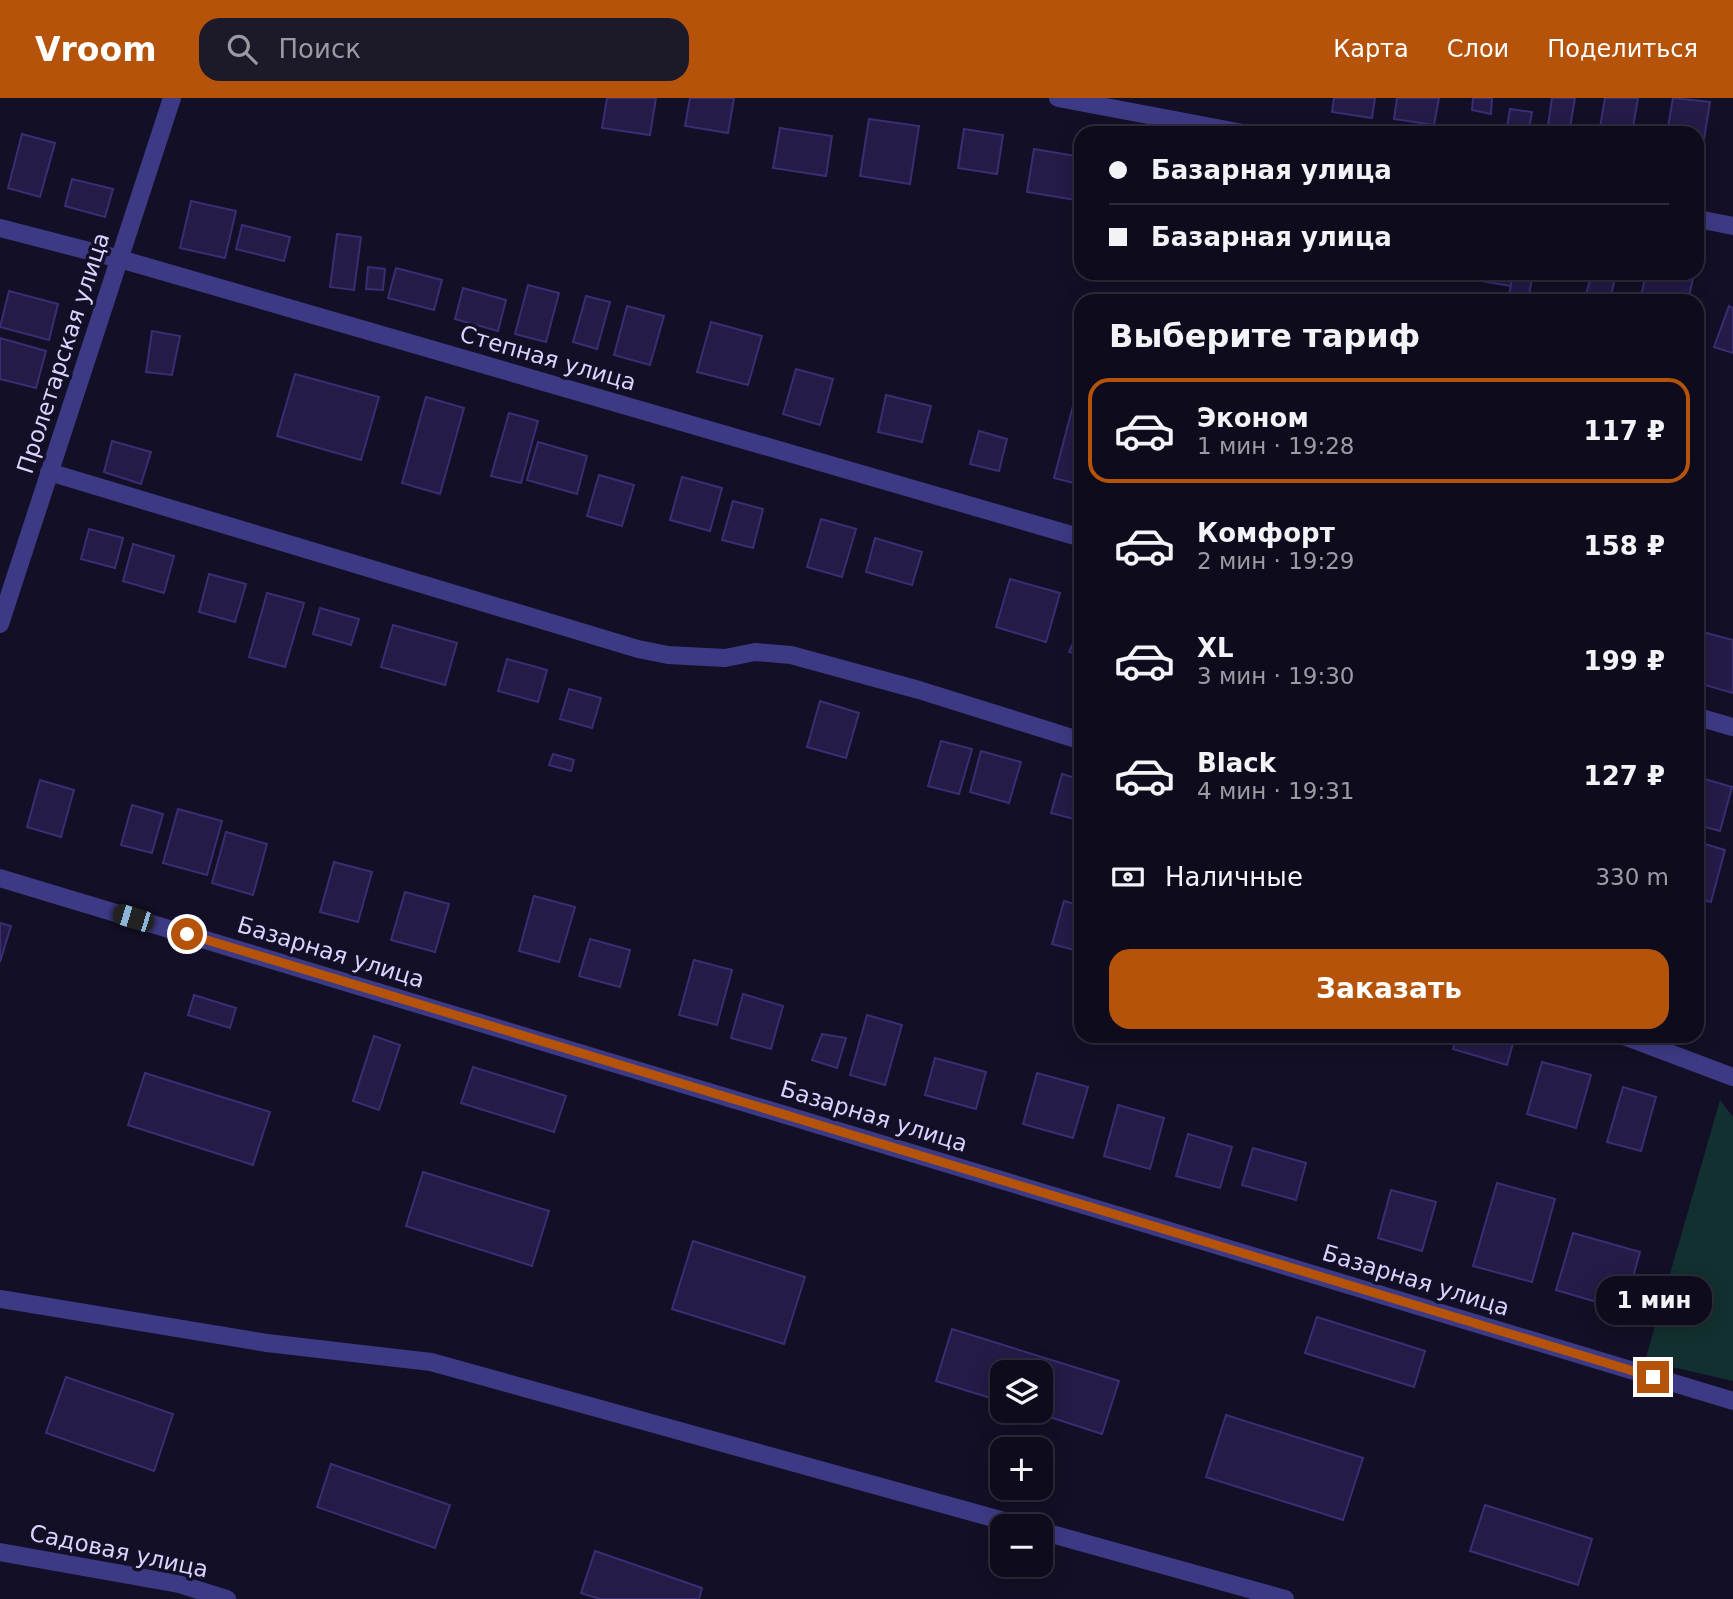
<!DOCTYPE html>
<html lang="ru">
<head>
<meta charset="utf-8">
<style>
	body { margin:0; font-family:"DejaVu Sans",sans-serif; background:#1c1929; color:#f1f3f6; height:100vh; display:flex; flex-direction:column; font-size:26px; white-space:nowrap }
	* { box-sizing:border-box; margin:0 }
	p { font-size:23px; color:#9b9ba3 }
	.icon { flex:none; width:38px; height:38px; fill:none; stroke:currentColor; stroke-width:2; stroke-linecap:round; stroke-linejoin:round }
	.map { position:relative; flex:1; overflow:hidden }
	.details { position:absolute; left:1074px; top:196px; width:630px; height:749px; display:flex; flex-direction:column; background:#0e0b1c; border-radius:21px; box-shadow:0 4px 18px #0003,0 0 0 2px #2e2b3b }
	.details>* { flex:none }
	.banner { position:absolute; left:1074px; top:28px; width:630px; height:154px; border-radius:21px; box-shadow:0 4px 18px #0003,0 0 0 2px #2e2b3b; display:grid; align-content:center; height:154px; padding:0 35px; background:#0e0b1c }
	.tools { position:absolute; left:990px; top:1262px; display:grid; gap:14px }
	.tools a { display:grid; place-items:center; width:63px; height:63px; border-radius:14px; background:#0e0b1c; box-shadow:0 4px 18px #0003,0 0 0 2px #2e2b3b; font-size:35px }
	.end { position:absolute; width:32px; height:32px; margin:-16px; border:9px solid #b45309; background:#fff; box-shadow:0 0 0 4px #fff }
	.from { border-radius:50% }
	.bubble { position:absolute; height:49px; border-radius:21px; background:#0e0b1c; box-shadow:0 4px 18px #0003,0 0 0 2px #2e2b3b; font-size:23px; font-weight:600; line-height:49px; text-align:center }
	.car { position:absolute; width:21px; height:42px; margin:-21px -10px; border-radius:9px; box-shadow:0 0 5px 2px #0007; background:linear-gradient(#222 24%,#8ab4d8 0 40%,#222 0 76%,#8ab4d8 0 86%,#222 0) }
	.banner b { display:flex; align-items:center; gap:24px; height:66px; font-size:26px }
	.banner b+b { border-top:2px solid #2e2b3b }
	.banner i { width:18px; height:18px; background:#f1f3f6 }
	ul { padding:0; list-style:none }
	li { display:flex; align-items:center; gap:21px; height:105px; margin:0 14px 10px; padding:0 21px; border:4px solid transparent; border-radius:21px }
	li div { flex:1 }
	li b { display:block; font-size:26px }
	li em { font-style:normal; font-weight:600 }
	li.active { border-color:#b45309 }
	li>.icon { width:63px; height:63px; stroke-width:1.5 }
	h2 { padding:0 35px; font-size:32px; line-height:84px }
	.pay { display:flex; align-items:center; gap:18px; height:77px; padding:0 35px; font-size:26px }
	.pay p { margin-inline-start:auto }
	.primary-button { display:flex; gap:14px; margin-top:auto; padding:14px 35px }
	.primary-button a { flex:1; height:80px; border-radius:21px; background:#b45309; color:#fff; font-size:28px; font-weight:600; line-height:80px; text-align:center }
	header { display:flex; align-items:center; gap:42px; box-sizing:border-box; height:98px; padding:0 35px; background:#b45309; color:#fff }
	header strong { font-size:33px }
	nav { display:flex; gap:38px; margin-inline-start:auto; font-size:24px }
	.search { width:490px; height:63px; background:#1c1929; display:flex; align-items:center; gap:18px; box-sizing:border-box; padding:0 24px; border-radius:21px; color:#9b9ba3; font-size:26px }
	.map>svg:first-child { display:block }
	.green { fill:#12302f }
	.building { fill:#241b47; stroke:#3b2d73; stroke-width:2 }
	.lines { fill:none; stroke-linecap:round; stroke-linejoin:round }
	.minor { stroke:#3d3a85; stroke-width:18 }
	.route { stroke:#b45309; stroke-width:9 }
	.labels { text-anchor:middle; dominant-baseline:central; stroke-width:7; stroke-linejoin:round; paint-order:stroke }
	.street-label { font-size:23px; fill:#d9d4ff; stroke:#130f26 }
</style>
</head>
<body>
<header>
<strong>Vroom</strong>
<div class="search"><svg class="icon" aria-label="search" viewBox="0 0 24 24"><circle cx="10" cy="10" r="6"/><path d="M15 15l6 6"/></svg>Поиск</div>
<nav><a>Карта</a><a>Слои</a><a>Поделиться</a></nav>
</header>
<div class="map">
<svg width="1733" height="1501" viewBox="0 0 1733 1501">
	<rect width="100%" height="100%" fill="#130f26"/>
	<polygon class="green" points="1720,1002 1733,1019 1733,1283 1645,1263"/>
	<g class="building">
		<polygon points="607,0 656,0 650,37 602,30"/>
		<polygon points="690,0 734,0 728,35 685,28"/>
		<polygon points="1334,0 1375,0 1372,20 1332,14"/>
		<polygon points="1397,0 1439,0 1434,27 1394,21"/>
		<polygon points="1473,0 1492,0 1491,16 1472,12"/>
		<polygon points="1552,0 1575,0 1569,35 1547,35"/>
		<polygon points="1605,0 1638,0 1632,35 1599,35"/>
		<polygon points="1673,0 1710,4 1700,66 1698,66 1698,35 1667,35"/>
		<polygon points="1510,11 1532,14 1528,35 1506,35"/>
		<polygon points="869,21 919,28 910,86 860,78"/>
		<polygon points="780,30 832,38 826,78 773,70"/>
		<polygon points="964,31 1003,37 997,76 958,70"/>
		<polygon points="22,36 55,45 40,99 8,90"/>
		<polygon points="1034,51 1082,59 1082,103 1027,94"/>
		<polygon points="72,81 113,91 105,119 65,108"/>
		<polygon points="191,103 236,113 225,160 180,150"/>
		<polygon points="242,127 290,139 284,163 236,151"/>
		<polygon points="337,136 361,139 354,192 330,189"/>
		<polygon points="368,169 385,171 383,192 366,191"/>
		<polygon points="396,170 442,182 434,212 388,200"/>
		<polygon points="1470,175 1513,175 1511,188 1469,181"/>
		<polygon points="1513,175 1533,175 1528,203 1508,203"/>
		<polygon points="1592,175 1616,175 1610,203 1584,203"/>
		<polygon points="1646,175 1694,176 1688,203 1640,203"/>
		<polygon points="528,187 559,195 546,244 515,236"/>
		<polygon points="463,190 506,202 498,233 455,221"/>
		<polygon points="9,193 58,206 49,242 0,229"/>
		<polygon points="586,198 610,204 597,251 573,244"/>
		<polygon points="627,208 664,218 650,267 614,257"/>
		<polygon points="1729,208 1733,210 1733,255 1714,249"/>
		<polygon points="711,224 762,238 748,287 697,274"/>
		<polygon points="152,233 180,238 172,277 146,274"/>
		<polygon points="0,240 46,253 36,290 0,281"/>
		<polygon points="796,271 833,281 820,327 783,316"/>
		<polygon points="295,276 379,299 361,362 277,338"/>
		<polygon points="1079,285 1082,286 1082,387 1054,380"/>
		<polygon points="886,297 931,308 922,344 878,334"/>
		<polygon points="426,299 464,310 440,396 402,385"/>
		<polygon points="509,315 538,323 521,385 491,378"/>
		<polygon points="979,333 1007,341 999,373 970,366"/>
		<polygon points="112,343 151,354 141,386 104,374"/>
		<polygon points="538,344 587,358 577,396 527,382"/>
		<polygon points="599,377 634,387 622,428 587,418"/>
		<polygon points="682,379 722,390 710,433 670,422"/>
		<polygon points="733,403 763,411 753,450 722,442"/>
		<polygon points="821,421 856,431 842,479 807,469"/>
		<polygon points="89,431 123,440 115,470 81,461"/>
		<polygon points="875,440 922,454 912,487 866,474"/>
		<polygon points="133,446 174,458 164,495 123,483"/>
		<polygon points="209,476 246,486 235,524 199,514"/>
		<polygon points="1010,481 1060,495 1046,544 996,529"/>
		<polygon points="267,495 304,505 285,569 249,559"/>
		<polygon points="320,510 359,521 351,547 313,536"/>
		<polygon points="1082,526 1082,558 1069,554"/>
		<polygon points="393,527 457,545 445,587 381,569"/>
		<polygon points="1699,533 1733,542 1733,595 1698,585"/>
		<polygon points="507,561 547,572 538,604 498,593"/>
		<polygon points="569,591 601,600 592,630 560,621"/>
		<polygon points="820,603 859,615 846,660 807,649"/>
		<polygon points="941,643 972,651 959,696 928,688"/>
		<polygon points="981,653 1021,664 1009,705 970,694"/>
		<polygon points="553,656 574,662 571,673 549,667"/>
		<polygon points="1062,676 1082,682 1082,723 1051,715"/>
		<polygon points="1698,679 1732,689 1720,733 1698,727"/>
		<polygon points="40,682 74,692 61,739 27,729"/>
		<polygon points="132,707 163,716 152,755 121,747"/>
		<polygon points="178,711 222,723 207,777 163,765"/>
		<polygon points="226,734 267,746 253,797 212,785"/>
		<polygon points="1698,744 1725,752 1711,804 1698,800"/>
		<polygon points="334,764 372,774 358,824 320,814"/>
		<polygon points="405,794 449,806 435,854 391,842"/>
		<polygon points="534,798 575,809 559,864 519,853"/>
		<polygon points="1064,803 1082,808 1082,854 1052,846"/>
		<polygon points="0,825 11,828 0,864"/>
		<polygon points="590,841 630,852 620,889 579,878"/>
		<polygon points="694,862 732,872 717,927 679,917"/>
		<polygon points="743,896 783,908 771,951 731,940"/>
		<polygon points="194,897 236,910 230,930 188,917"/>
		<polygon points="867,917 902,927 885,987 850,977"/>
		<polygon points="822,936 846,940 837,970 812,962"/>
		<polygon points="374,938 400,947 379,1012 353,1003"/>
		<polygon points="1457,938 1515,938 1507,967 1453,951"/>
		<polygon points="935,960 986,974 976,1011 925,997"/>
		<polygon points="1542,964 1591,977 1576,1030 1527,1016"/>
		<polygon points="473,969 566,998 554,1034 461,1005"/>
		<polygon points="145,975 270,1014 253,1067 128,1027"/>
		<polygon points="1037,975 1088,989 1073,1040 1023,1026"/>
		<polygon points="1623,989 1656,999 1641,1053 1607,1044"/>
		<polygon points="1118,1007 1164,1020 1150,1071 1104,1058"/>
		<polygon points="1188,1036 1232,1049 1220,1090 1176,1078"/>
		<polygon points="1253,1050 1306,1065 1296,1102 1242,1087"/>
		<polygon points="423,1074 549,1113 532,1168 406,1128"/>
		<polygon points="1497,1085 1555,1101 1532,1184 1473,1168"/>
		<polygon points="1391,1092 1436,1104 1422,1153 1378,1140"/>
		<polygon points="1573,1135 1640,1154 1624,1212 1556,1192"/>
		<polygon points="693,1143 805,1179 784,1246 672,1211"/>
		<polygon points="1317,1219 1425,1253 1414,1289 1305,1255"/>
		<polygon points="952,1231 1119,1283 1102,1336 1028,1312 1041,1312 1041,1274 1003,1274 1003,1304 936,1283"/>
		<polygon points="66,1279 173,1316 154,1373 46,1335"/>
		<polygon points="1226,1317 1363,1360 1343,1422 1206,1379"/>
		<polygon points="331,1366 450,1407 435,1450 317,1409"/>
		<polygon points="1485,1407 1592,1441 1578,1487 1470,1453"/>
		<polygon points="595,1453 702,1490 699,1501 600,1501 581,1495"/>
	</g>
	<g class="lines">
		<g class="minor">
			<polyline points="1058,0 1243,35"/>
			<polyline points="1698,121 1733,128"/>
			<polyline points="0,130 120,161 1082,440"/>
			<polyline points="49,374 638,551 668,557 725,560 755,554 791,557 919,592 1082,643"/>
			<polyline points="0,526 172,0"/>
			<polyline points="1698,619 1733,629"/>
			<polyline points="0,780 1733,1303"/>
			<polyline points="1624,938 1733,979"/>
			<polyline points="0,1201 267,1245 431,1264 1022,1428"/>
			<polyline points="1041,1433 1285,1501"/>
			<polyline points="0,1454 179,1486 227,1501"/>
		</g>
	</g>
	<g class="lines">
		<polyline class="route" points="187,836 1653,1279"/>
	</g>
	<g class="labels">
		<g class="street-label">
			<text transform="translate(63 255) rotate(-72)">Пролетарская улица</text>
			<text transform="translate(548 260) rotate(16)">Степная улица</text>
			<text transform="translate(331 854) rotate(17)">Базарная улица</text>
			<text transform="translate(874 1018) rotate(17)">Базарная улица</text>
			<text transform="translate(1416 1182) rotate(17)">Базарная улица</text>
			<text transform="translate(119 1453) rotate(12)">Садовая улица</text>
		</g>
	</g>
</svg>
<div class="tools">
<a><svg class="icon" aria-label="layers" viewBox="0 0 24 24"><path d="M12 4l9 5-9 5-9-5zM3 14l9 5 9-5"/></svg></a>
<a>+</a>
<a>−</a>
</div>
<i class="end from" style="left:187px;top:836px"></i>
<i class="end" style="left:1653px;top:1279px"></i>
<div class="bubble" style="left:1596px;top:1178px;width:116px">1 мин</div>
<i class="car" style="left:133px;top:820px;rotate:287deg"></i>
<div class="banner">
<b><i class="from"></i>Базарная улица</b>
<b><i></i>Базарная улица</b>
</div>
<section class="details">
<h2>Выберите тариф</h2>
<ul>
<li class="active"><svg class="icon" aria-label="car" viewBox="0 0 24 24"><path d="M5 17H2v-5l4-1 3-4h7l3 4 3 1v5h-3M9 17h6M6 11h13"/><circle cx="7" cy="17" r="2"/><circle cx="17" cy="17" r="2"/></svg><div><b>Эконом</b><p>1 мин · 19:28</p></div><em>117 ₽</em></li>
<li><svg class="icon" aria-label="car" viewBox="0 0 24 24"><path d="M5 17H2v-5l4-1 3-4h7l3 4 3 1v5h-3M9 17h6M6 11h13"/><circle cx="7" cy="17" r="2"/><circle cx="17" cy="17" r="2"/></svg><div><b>Комфорт</b><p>2 мин · 19:29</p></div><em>158 ₽</em></li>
<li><svg class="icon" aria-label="car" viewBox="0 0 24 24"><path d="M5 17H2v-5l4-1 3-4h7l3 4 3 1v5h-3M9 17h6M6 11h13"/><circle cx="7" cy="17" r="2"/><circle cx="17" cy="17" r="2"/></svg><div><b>XL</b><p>3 мин · 19:30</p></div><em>199 ₽</em></li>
<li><svg class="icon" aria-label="car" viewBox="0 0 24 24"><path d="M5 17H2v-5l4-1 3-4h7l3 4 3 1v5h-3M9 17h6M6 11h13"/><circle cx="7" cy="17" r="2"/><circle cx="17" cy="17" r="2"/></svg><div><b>Black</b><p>4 мин · 19:31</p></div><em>127 ₽</em></li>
</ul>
<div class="pay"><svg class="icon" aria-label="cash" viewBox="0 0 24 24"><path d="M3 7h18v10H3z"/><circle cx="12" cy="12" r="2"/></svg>Наличные<p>330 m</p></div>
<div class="primary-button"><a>Заказать</a></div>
</section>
</div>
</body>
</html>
